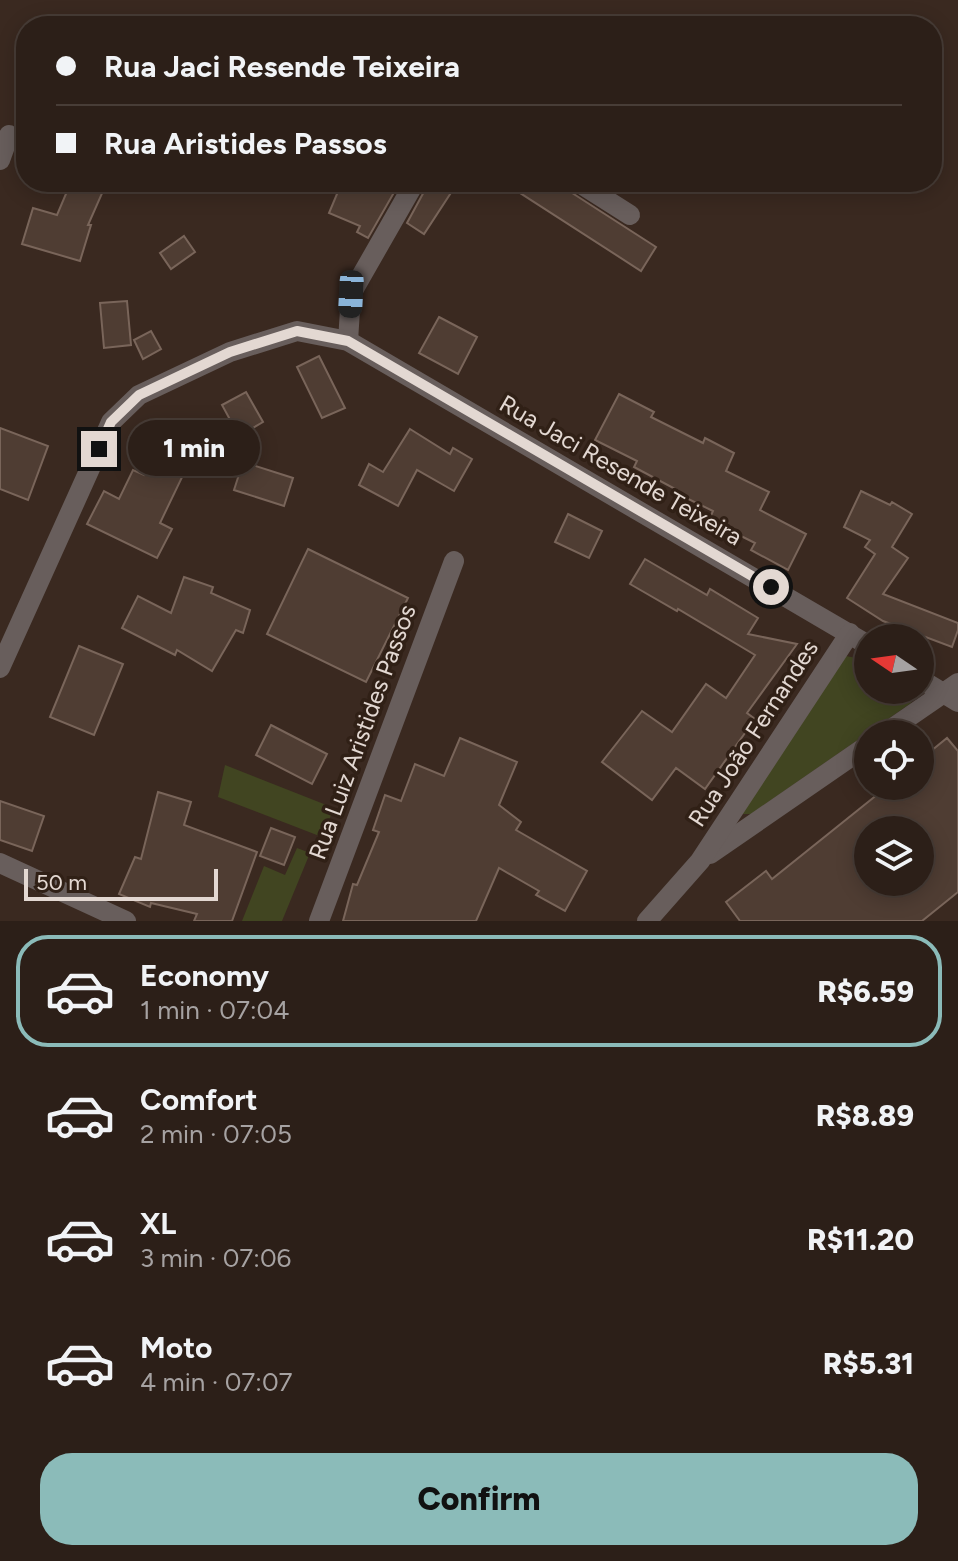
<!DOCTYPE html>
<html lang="en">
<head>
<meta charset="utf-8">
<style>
	body { margin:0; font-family:Figtree,sans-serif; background:#342721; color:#f1f3f6; height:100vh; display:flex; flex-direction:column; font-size:30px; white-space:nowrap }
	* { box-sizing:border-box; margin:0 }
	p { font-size:26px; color:#a6a2a2 }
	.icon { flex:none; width:44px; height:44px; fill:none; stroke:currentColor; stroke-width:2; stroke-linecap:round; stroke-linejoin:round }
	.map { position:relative; height:921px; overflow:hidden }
	.panel { display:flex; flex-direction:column; background:#2c1f18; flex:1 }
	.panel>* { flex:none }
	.banner { position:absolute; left:16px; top:16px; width:926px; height:176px; border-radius:32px; box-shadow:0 4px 20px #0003,0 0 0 2px #483d37; display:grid; align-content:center; height:176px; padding:0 40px; background:#2c1f18 }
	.needle { width:52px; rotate:283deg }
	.fabs { position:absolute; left:854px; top:624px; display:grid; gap:16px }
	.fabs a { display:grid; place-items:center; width:80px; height:80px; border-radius:50%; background:#2c1f18; box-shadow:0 4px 20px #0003,0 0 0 2px #483d37; font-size:40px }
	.scale { position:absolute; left:24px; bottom:20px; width:194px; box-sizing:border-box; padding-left:8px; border:4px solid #e3d8d2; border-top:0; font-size:22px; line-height:28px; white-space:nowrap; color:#e3d8d2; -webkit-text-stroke:6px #302016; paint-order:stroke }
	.end { position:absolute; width:36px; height:36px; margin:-18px; border:10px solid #e3d8d2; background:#111; box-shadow:0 0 0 4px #111 }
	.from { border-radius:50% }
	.bubble { position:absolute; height:56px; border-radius:28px; background:#2c1f18; box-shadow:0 4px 20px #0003,0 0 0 2px #483d37; font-size:26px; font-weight:800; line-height:56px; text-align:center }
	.car { position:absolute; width:24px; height:48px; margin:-24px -12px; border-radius:10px; box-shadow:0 0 6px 2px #0007; background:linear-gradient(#222 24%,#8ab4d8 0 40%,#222 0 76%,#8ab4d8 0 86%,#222 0) }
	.banner b { display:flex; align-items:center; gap:28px; height:76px; font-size:30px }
	.banner b+b { border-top:2px solid #483d37 }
	.banner i { width:20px; height:20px; background:#f1f3f6 }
	ul { padding:14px 0 0; list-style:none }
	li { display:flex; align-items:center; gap:24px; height:112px; margin:0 16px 12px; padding:0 24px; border:4px solid transparent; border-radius:32px }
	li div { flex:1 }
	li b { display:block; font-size:30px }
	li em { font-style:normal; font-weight:800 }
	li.active { border-color:#8bbbb9 }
	li>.icon { width:72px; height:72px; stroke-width:1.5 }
	.cta { display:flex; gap:16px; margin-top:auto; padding:16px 40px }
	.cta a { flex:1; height:92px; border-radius:32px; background:#8bbbb9; color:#111; font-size:32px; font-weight:800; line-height:92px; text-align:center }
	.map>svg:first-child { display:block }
	.green { fill:#414521 }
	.building { fill:#4f3d33; stroke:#79655a; stroke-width:2; fill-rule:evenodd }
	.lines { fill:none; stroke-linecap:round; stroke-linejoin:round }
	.minor { stroke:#685e5c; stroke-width:20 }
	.route { stroke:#e3d8d2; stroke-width:10 }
	.labels { text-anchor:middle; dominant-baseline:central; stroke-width:7; stroke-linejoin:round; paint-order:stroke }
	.street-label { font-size:24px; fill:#e3d8d2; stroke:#302016 }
</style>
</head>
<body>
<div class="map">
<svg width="958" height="921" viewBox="0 0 958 921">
	<rect width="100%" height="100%" fill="#3a2920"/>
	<g class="green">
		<polygon points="846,656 856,658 868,665 868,690 913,690 913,699 911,703 751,814 742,814"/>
		<polygon points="225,765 334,808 322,837 218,797"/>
		<polygon points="297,848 310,853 282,921 242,921 264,866 285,875"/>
	</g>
	<g class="building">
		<polygon points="71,182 107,182 88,225 91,225 80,261 22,244 33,208 57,215"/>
		<polygon points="342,182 400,182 368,238 357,232 360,226 329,213"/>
		<polygon points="428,182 458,182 424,234 407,223 426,188"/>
		<polygon points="503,182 555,182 656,247 641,271"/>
		<polygon points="184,236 195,252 171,269 160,253"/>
		<polygon points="127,301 131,345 104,348 100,303"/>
		<polygon points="439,317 477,337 458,374 419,353"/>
		<polygon points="151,331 161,349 143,359 134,340"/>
		<polygon points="319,356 345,408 322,418 297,367"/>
		<polygon points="246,392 263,422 239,436 222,405"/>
		<polygon points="619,394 654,412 651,417 703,443 705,438 734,453 726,471 769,492 760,510 806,534 788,570 751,550 755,543 709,520 713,511 678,494 679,491 634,467 637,461 595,440"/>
		<polygon points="0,428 48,446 28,500 0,489"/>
		<polygon points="410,429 450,454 453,448 472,459 454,491 417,470 398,506 359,485 369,464 383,472"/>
		<polygon points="161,430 202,445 191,476 184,473 160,523 172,529 157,558 87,524 104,491 119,499 133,470 144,475"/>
		<polygon points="243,462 293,478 284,506 234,490"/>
		<polygon points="861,491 890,505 892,502 912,514 892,547 908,558 883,594 958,623 958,630 952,647 883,621 847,598 875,554 865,547 870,540 844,527"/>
		<polygon points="568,514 602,531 589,558 555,542"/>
		<polygon points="308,549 408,598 366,682 267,634"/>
		<polygon points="645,559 707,595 710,589 758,618 748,634 797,644 747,713 755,719 705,789 676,768 652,800 602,762 642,711 672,732 706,684 726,698 755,655 678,609 677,611 630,584"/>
		<polygon points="184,577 213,587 211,593 250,610 243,633 236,630 212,671 177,650 175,655 122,628 138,596 171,613"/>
		<polygon points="79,646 123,664 94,735 50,717"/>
		<polygon points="271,725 327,754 312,784 256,755"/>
		<polygon points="460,738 517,762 499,805 521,822 516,830 587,871 565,911 536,895 539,891 499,868 476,921 343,921 353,884 357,885 379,832 373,830 385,795 401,801 415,764 444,776"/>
		<path d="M 947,738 L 958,751 L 958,892 L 922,921 L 740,921 L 726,902 L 766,871 L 772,879 L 888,786 L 920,786 L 920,760 ZM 868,830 L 920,830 L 920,882 L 868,882 Z"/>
		<polygon points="158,792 191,802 184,825 257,852 232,921 194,921 197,914 151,903 150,907 119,894 135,857 141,859"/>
		<polygon points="0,801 44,816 32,851 0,840"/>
		<polygon points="271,828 295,837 284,865 260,856"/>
	</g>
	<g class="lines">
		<g class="minor">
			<polyline points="0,160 9,135"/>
			<polyline points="578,182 630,215"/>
			<polyline points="348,341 351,294 415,182"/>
			<polyline points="0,668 111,422 139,395 230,352 297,331 348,341 868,645"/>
			<polyline points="920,679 958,702"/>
			<polyline points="884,734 958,683"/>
			<polyline points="710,854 868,745"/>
			<polyline points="0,863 126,921"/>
			<polyline points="319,921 454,561"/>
			<polyline points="647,921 700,861 850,633"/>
		</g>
	</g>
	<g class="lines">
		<polyline class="route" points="99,449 111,422 139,395 230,352 297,331 348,341 771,587"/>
	</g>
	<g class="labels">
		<g class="street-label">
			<text transform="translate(621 470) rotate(30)">Rua Jaci Resende Teixeira</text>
			<text transform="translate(362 732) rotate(-70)">Rua Luiz Aristides Passos</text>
			<text transform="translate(753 733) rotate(-57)">Rua João Fernandes</text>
		</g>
	</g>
</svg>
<div class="fabs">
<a><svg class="needle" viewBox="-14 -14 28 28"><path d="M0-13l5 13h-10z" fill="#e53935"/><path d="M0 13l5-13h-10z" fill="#a6a2a2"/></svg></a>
<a><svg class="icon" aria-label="locate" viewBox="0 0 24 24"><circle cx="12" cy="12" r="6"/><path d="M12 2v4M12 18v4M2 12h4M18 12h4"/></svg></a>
<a><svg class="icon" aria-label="layers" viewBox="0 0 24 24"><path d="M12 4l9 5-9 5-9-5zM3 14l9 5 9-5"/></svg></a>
</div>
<div class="scale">50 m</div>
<i class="end from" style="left:771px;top:587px"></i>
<i class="end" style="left:99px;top:449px"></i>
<div class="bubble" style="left:128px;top:420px;width:132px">1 min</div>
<i class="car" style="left:351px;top:294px;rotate:183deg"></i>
<div class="banner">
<b><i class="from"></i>Rua Jaci Resende Teixeira</b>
<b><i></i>Rua Aristides Passos</b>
</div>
</div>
<section class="panel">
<ul>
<li class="active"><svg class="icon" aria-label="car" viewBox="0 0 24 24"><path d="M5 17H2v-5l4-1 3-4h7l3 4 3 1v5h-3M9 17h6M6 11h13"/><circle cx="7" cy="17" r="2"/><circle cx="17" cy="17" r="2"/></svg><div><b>Economy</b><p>1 min · 07:04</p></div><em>R$6.59</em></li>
<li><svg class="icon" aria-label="car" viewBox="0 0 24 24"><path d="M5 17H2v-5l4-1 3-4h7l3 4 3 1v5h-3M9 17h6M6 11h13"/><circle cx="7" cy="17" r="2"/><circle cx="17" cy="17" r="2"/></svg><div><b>Comfort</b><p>2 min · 07:05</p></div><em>R$8.89</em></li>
<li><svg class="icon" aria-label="car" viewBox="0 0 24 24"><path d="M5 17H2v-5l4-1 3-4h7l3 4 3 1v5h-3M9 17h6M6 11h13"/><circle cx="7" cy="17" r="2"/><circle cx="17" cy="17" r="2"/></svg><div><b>XL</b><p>3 min · 07:06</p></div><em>R$11.20</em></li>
<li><svg class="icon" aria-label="car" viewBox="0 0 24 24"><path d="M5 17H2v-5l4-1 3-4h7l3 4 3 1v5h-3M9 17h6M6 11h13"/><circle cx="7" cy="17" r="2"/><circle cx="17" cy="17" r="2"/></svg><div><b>Moto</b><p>4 min · 07:07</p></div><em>R$5.31</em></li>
</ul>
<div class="cta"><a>Confirm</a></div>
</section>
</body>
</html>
